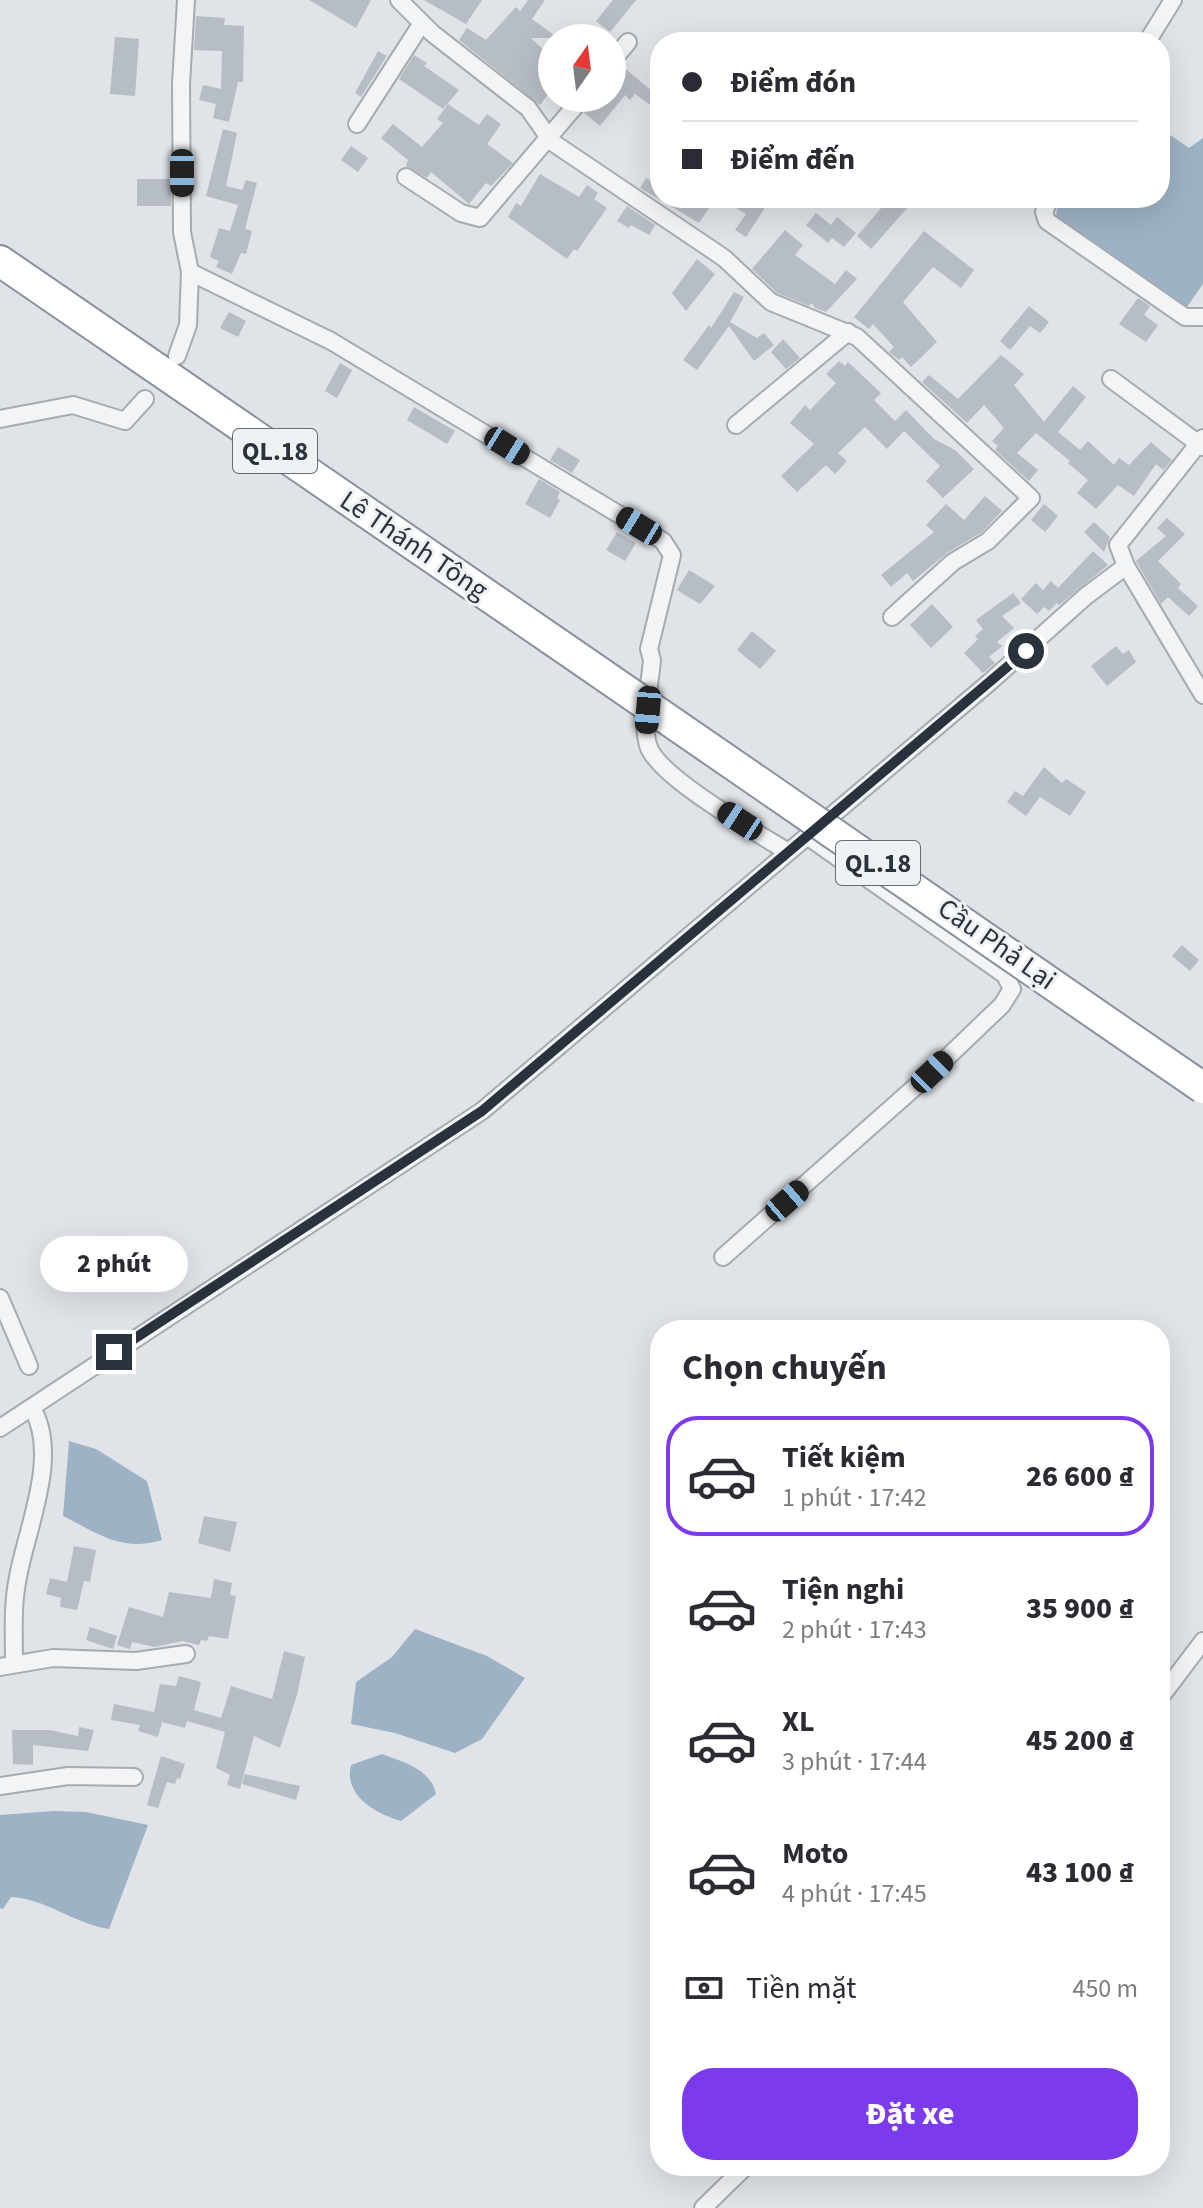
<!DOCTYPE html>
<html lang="vi">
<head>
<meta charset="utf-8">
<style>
	body { margin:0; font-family:"Source Sans 3",sans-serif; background:#f7f7f7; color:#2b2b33; height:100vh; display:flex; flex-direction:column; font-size:30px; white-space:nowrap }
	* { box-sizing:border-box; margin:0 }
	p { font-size:26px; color:#7c7c81 }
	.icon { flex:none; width:44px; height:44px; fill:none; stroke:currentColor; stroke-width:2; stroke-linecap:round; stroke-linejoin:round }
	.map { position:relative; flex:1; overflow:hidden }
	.side { position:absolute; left:650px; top:1320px; width:520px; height:856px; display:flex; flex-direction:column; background:#fff; border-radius:32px; box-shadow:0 8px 32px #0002 }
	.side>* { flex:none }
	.hud { position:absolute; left:650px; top:32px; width:520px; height:176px; border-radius:32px; box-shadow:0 8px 32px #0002; display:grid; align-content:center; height:176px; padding:0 32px; background:#fff }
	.needle { width:52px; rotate:14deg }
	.buttons { position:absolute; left:538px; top:24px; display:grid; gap:16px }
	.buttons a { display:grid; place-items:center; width:88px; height:88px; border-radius:50%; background:#fff; box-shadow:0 8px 32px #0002; font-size:40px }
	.end { position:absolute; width:36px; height:36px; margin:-18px; border:10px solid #2a323d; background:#fff; box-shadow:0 0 0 4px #fff }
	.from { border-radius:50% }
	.bubble { position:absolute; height:56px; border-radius:28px; background:#fff; box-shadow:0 8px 32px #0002; font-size:26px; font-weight:800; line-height:56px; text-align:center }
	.car { position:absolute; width:24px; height:48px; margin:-24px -12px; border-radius:10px; box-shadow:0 0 6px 2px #0007; background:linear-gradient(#222 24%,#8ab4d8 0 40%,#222 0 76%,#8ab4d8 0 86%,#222 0) }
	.hud b { display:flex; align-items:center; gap:28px; height:76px; font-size:30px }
	.hud b+b { border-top:2px solid #e1e1e2 }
	.hud i { width:20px; height:20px; background:#2b2b33 }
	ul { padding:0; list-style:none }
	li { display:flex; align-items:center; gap:24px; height:120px; margin:0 16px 12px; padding:0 16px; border:4px solid transparent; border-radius:32px }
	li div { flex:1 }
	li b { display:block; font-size:30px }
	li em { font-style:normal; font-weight:800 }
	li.on { border-color:#7c3aed }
	li>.icon { width:72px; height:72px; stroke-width:1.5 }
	h2 { padding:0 32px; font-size:36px; line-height:96px }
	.pay { display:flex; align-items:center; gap:20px; height:88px; padding:0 32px; font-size:30px }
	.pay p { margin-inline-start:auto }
	.primary-button { display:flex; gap:16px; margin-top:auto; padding:16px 32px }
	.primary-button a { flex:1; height:92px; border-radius:32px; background:#7c3aed; color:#fff; font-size:32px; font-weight:800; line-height:92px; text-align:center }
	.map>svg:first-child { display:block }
	.water { fill:#9db2c5 }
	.building { fill:#b7bdc4 }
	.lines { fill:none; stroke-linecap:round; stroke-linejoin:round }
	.street-casing { stroke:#a6aab1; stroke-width:20 }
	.highway-casing { stroke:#88919d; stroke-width:34 }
	.street { stroke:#f2f4f6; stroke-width:16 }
	.highway { stroke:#fff; stroke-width:30 }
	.highway-bridge-casing { stroke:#88919d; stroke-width:34; stroke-linecap:butt }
	.highway-bridge { stroke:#fff; stroke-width:30 }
	.route { stroke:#2a323d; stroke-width:10 }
	.labels { text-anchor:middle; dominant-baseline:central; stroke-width:6; stroke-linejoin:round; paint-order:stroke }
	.shield { fill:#eff2f5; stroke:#656c74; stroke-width:2 }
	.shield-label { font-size:26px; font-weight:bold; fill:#2a323d }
	.street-label { font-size:28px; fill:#2a323d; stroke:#eff2f5 }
</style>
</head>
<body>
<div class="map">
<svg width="1203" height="2208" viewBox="0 0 1203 2208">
	<rect width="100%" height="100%" fill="#e0e3e8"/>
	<g class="water">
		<polygon points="1160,128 1189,148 1203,138 1203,284 1182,314 1056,219 1057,206 1051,198 1160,198"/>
		<path d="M 69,1441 L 96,1449 L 147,1481 L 162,1540 C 121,1552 99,1534 63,1516 Z"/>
		<polygon points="415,1629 487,1656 525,1678 482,1739 455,1753 395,1733 351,1724 356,1682 392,1657"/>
		<path d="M 382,1754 C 403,1762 431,1769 436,1794 L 401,1821 C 376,1814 343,1795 351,1765 Z"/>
		<path d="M 54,1811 L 86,1812 L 148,1825 L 109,1929 C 75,1924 44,1898 11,1897 L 3,1909 L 0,1908 L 0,1815 Z"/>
	</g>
	<g class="building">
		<polygon points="309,0 371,0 356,28"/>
		<polygon points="424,0 482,0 466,24"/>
		<polygon points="528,0 545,0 532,19 558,38 531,38 552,58 552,89 540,105 459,40 467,28 486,40 516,7 520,11"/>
		<polygon points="613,0 636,0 610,32 596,21"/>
		<polygon points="196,16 225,18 224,25 244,26 243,82 238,82 229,122 213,118 216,104 199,100 203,85 221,89 222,51 194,50"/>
		<polygon points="115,37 139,39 135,96 110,94"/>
		<polygon points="395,43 361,97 355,93 378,51 387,56"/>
		<polygon points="414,55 427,63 424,66 459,90 443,109 399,79"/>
		<polygon points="622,66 660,98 660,112 635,94 630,100 625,95 600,126 584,113 593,98 612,98 612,73"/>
		<polygon points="448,104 479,125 487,114 501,124 487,144 513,163 491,186 486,183 469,204 431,172 427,178 406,166 408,160 381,138 393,124 422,147 443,123 437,119"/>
		<polygon points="223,129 237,133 226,186 242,190 246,180 257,183 245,229 252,231 246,254 241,253 232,274 216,267 219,261 210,257 219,228 230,231 238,205 206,196"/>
		<polygon points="351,146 368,158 358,172 341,160"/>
		<polygon points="540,174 579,197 587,185 598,193 594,199 607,208 577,251 574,249 567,259 508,217 516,203 521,206"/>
		<polygon points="646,178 660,187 660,198 716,198 699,223 640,188"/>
		<rect x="137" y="179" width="34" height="27"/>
		<polygon points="720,198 771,198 746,237 735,230 746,214"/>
		<polygon points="890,198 900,198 909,206 871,249 857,236"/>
		<polygon points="627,206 655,225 649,235 631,225 629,228 617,221"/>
		<polygon points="816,213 831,225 837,217 856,233 844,247 832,238 828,243 806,225"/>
		<polygon points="785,230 803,245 795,255 835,284 846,270 857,279 826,312 815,308 812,303 809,306 777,293 752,269"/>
		<polygon points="924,231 974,270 961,288 933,267 903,302 937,342 911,367 902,357 899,360 889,352 894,347 873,324 869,329 854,317"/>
		<polygon points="697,259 715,274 686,311 672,293"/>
		<polygon points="734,292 744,297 730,322 757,338 764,333 774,345 754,361 729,326 697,370 683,360 709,325 711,328"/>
		<polygon points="1138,298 1150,306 1144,315 1158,325 1146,342 1119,324"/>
		<polygon points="1029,306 1049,322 1040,333 1030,326 1010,350 1000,341"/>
		<polygon points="229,312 246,321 238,337 220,328"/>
		<polygon points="783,339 800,358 786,369 771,352"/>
		<polygon points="1001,355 1024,374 1014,385 1044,422 1073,386 1086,397 1058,432 1080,450 1088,441 1114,465 1119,458 1129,465 1151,442 1172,460 1163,470 1156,464 1134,496 1118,485 1096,509 1077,493 1088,480 1068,463 1070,461 1036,433 1017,453 1038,470 1029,481 995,450 998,446 992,441 1004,428 984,405 967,423 922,382 929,375 958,399"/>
		<polygon points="839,361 845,366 848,362 881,393 874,400 895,421 906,410 934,439 955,450 974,469 943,498 926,481 940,466 904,431 887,449 865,427 838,453 847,461 835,474 826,465 797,492 781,476 814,444 790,423 805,405 810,410 836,383 826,374"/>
		<polygon points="340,363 352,370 337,398 325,391"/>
		<polygon points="414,407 455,431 447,444 407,420"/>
		<polygon points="558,447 580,460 572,473 550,460"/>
		<polygon points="539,479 560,492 557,498 560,500 550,518 525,504"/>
		<polygon points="985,496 1002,511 982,532 947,553 913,581 907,573 891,587 881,575 934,532 926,525 946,504 964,520"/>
		<polygon points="1044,504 1058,516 1045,532 1031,520"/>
		<polygon points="1167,518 1185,534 1158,561 1181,584 1178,588 1198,606 1189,616 1168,597 1161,604 1136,561 1166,536 1157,528"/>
		<polygon points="1094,522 1110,537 1104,552 1084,532"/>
		<polygon points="617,532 636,543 625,561 606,550"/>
		<polygon points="1093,551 1108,565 1059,605 1057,603 1049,611 1044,607 1037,614 1021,599 1036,583 1043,590 1051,581 1058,588"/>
		<polygon points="689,570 715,586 700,604 677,590"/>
		<polygon points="1013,593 1021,603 1002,616 1014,628 997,642 1002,646 989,657 995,663 983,673 964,653 978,639 975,636 983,629 976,620"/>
		<polygon points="932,604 953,627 931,648 910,625"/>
		<polygon points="752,631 776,651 760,669 737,650"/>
		<polygon points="1116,646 1123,654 1129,650 1136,662 1107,686 1091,666"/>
		<polygon points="1044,767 1062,783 1066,779 1086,792 1070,816 1040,797 1026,816 1007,802 1015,791 1023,796"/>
		<polygon points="1182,945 1199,960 1190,971 1172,956"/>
		<polygon points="204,1516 237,1522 230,1552 198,1543"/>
		<polygon points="74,1546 96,1550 90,1582 84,1581 77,1610 60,1607 61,1598 46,1594 50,1578 67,1582"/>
		<polygon points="214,1579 232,1583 230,1595 236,1596 228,1639 209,1636 207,1641 201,1640 199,1645 182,1641 155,1647 132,1642 130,1649 117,1645 129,1607 163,1617 169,1592 211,1598"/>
		<polygon points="90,1627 117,1636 113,1649 86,1640"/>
		<polygon points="284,1651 305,1657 297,1695 280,1748 254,1736 240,1789 227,1785 230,1775 216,1768 225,1732 187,1721 185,1728 162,1722 158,1737 138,1731 140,1725 111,1720 114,1704 154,1712 160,1684 176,1686 179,1676 201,1682 194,1710 221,1718 231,1686 272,1699"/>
		<polygon points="79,1727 94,1730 88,1751 33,1745 33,1765 13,1764 12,1730 49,1730 78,1736"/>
		<polygon points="161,1756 185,1764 180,1779 177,1778 175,1784 167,1782 158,1808 147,1805"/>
		<polygon points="245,1774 300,1786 296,1800 242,1784"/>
	</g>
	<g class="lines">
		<defs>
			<g id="street">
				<polyline points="399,0 432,33 528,108 552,142 724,258 771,302 857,337 1031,498 988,541 953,562 892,617"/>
				<polyline points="1147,42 1173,0"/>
				<polyline points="612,61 628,42"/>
				<polyline points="357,124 422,23"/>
				<polyline points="406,177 461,213 480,218 582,98"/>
				<polyline points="1050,198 1044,212 1047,221 1185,317 1203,317"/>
				<path d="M 190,272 L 331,341 L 663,541 L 672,555 L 649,649 L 652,660 C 650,686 641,720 648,745 C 656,776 758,833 788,852"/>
				<polyline points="177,356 188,325 190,272 182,232 181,84 186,0"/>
				<polyline points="1111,379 1203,447"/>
				<polyline points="0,419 73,405 125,421 145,399"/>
				<polyline points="736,425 848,332"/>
				<polyline points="1203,438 1118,545 1126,566 1203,695"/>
				<polyline points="723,1257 932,1072 1002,1005 1012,989 1005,975 807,836"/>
				<polyline points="0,1298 29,1366"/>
				<polyline points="0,1428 482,1111 991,681 1086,596 1126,566"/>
				<path d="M 14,1664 C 14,1635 12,1606 18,1577 C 27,1527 60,1455 32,1408"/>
				<polyline points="0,1667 53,1658 136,1661 186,1654"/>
				<polyline points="1160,1698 1203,1641"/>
				<polyline points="0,1786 68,1776 134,1777"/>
				<polyline points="703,2208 746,2166"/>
			</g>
			<polyline id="highway" points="0,261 551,639"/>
		</defs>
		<use href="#street" class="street-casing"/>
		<use href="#highway" class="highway-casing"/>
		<use href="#street" class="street"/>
		<use href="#highway" class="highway"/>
		<defs>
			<polyline id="highway-bridge" points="551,639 1203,1088"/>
		</defs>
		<use href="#highway-bridge" class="highway-bridge-casing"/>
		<use href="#highway-bridge" class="highway-bridge"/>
	</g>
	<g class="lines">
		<polyline class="route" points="114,1352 482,1111 1026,651"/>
	</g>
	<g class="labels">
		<g class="shield">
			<rect x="233" y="429" width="84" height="44" rx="6"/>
			<rect x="836" y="841" width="84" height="44" rx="6"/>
		</g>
		<g class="shield-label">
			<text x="275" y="451">QL.18</text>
			<text x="878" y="863">QL.18</text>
		</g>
		<g class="street-label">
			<text transform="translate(414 545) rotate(34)">Lê Thánh Tông</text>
			<text transform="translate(997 944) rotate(35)">Cầu Phả Lại</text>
		</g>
	</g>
</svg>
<div class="buttons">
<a><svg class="needle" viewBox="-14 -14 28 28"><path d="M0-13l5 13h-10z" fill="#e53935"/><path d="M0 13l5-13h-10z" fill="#7c7c81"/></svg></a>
</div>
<i class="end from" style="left:1026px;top:651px"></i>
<i class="end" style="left:114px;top:1352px"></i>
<div class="bubble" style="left:40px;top:1236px;width:148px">2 phút</div>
<i class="car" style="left:182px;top:173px;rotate:180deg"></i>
<i class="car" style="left:507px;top:446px;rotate:122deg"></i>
<i class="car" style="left:639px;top:526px;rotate:301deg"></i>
<i class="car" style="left:648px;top:710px;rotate:185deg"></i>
<i class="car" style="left:740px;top:821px;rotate:303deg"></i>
<i class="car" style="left:932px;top:1072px;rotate:46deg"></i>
<i class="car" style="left:787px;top:1201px;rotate:49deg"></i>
<div class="hud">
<b><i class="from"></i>Điểm đón</b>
<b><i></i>Điểm đến</b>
</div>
<section class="side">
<h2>Chọn chuyến</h2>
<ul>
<li class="on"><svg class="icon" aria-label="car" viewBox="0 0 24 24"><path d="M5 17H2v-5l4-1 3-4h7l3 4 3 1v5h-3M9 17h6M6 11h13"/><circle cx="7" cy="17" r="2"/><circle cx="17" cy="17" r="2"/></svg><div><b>Tiết kiệm</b><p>1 phút · 17:42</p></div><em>26 600 ₫</em></li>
<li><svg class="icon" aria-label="car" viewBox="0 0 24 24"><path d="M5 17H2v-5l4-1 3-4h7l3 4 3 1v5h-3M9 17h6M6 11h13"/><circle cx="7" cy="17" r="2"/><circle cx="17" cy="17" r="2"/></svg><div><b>Tiện nghi</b><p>2 phút · 17:43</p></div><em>35 900 ₫</em></li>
<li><svg class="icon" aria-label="car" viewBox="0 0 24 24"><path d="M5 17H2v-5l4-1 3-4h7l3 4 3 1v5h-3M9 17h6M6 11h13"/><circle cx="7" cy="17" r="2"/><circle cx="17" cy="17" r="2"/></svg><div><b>XL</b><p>3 phút · 17:44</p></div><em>45 200 ₫</em></li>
<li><svg class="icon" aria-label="car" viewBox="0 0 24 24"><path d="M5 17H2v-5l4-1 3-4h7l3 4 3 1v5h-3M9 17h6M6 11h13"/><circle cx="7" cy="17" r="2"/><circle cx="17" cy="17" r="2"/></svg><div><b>Moto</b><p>4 phút · 17:45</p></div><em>43 100 ₫</em></li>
</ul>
<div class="pay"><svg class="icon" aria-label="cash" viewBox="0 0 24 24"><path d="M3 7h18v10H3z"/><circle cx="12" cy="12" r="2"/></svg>Tiền mặt<p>450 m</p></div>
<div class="primary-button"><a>Đặt xe</a></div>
</section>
</div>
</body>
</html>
